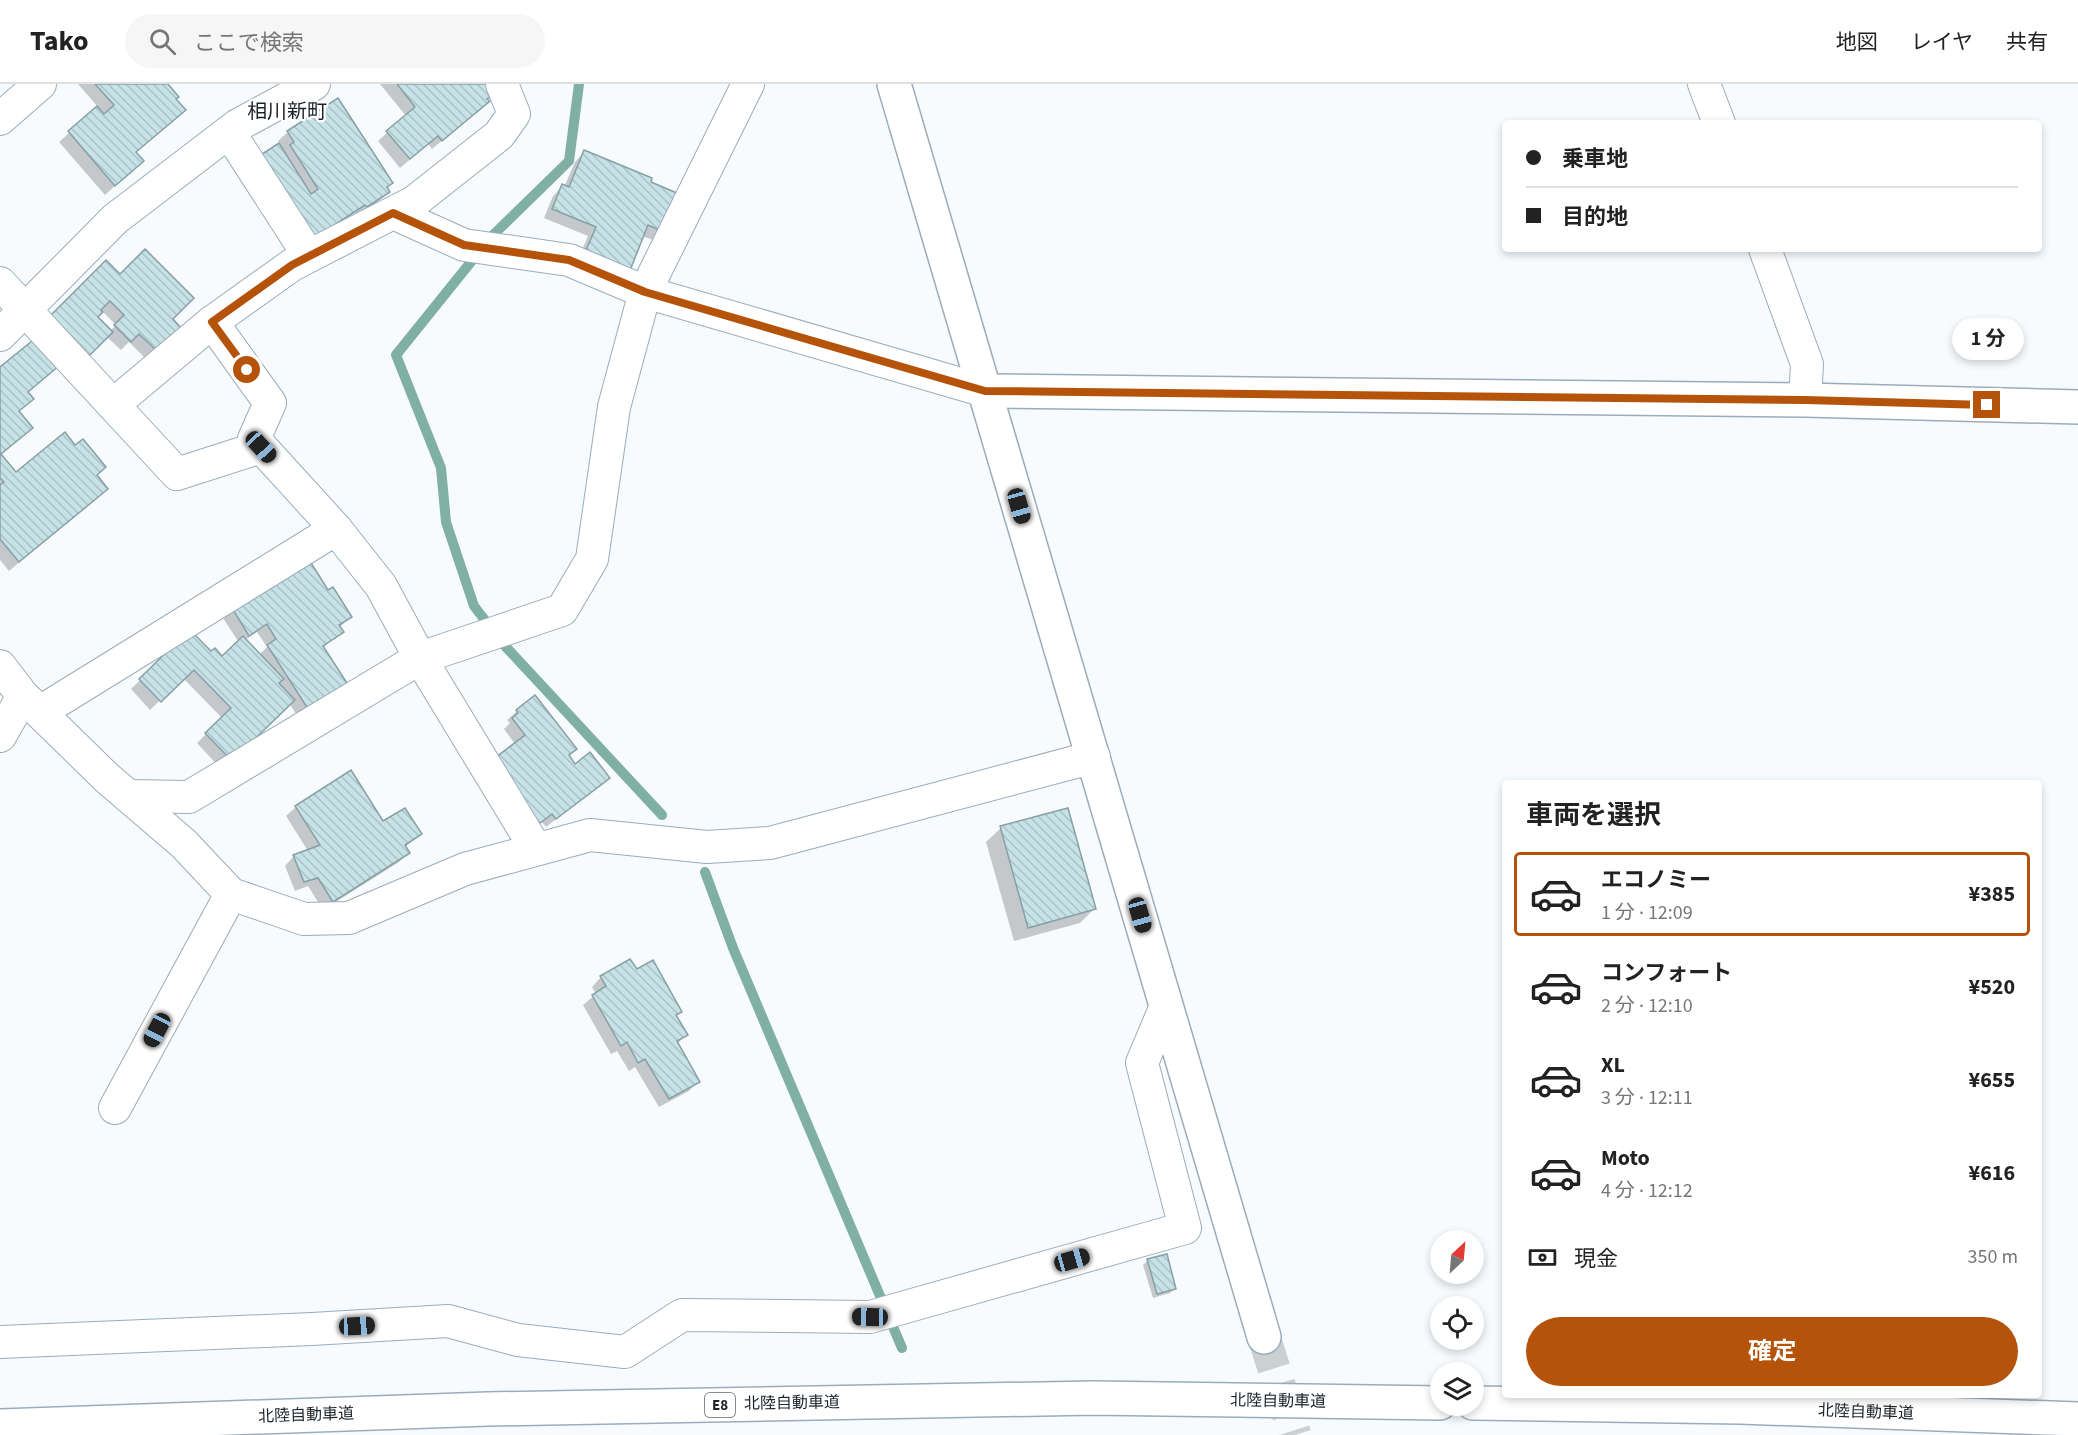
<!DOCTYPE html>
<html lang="ja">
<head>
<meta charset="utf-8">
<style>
	body { margin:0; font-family:"Source Sans 3","Noto Sans JP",sans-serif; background:#f6f6f6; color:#222; height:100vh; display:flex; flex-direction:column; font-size:22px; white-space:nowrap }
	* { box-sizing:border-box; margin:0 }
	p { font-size:20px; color:#767676 }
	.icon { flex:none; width:33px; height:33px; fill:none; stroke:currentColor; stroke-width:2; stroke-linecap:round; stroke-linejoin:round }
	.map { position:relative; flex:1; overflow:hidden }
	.side { position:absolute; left:1502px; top:696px; width:540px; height:618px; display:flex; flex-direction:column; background:#fff; border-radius:6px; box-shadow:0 3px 9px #0003 }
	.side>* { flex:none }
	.top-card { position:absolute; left:1502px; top:36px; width:540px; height:132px; border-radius:6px; box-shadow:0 3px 9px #0003; display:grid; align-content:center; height:132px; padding:0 24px; background:#fff }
	.needle { width:39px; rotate:26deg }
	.fabs { position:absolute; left:1430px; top:1146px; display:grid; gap:12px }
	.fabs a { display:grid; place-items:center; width:54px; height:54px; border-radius:50%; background:#fff; box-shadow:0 3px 9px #0003; font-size:30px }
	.end { position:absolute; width:27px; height:27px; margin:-14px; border:8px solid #b45309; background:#fff; box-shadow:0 0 0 3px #fff }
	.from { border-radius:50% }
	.bubble { position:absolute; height:42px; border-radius:21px; background:#fff; box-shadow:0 3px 9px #0003; font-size:20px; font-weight:700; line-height:42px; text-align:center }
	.car { position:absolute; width:18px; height:36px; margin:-18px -9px; border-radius:8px; box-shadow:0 0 4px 2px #0007; background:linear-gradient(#222 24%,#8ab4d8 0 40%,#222 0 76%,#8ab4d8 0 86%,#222 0) }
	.top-card b { display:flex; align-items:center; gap:21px; height:57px; font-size:22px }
	.top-card b+b { border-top:2px solid #e0e0e0 }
	.top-card i { width:15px; height:15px; background:#222 }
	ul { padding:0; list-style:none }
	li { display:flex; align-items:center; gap:18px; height:84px; margin:0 12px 9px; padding:0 12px; border:3px solid transparent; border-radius:6px }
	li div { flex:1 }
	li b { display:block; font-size:22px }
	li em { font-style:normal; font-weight:700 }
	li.active { border-color:#b45309 }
	li>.icon { width:54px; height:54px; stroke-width:1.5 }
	h2 { padding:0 24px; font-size:27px; line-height:72px }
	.pay { display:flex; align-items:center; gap:15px; height:66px; padding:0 24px; font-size:22px }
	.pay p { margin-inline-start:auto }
	.button { display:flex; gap:12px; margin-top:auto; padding:12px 24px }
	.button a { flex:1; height:69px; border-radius:36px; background:#b45309; color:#fff; font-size:24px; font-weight:700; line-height:69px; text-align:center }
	header { display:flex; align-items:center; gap:36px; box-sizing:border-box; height:84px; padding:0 30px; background:#fff; border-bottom:2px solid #e0e0e0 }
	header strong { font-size:28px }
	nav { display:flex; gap:33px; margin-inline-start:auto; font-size:21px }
	.search { width:420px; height:54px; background:#f6f6f6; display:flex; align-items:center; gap:15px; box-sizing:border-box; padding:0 21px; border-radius:33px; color:#767676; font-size:22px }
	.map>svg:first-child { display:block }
	.shadow { fill:#0003; fill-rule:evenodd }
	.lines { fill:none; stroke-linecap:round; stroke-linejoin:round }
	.stream { stroke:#80b0a3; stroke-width:10 }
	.building { fill:url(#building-back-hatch); stroke:#86a0a5; stroke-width:1.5 }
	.street-tunnel { stroke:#cbd0d3; stroke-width:32; stroke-dasharray:32 16; stroke-linecap:butt }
	.secondary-tunnel { stroke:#cbd0d3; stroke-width:33; stroke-dasharray:33 16; stroke-linecap:butt }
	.street-casing { stroke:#9aacbb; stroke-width:34 }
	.secondary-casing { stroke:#9aacbb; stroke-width:36 }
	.highway-casing { stroke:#9aacbb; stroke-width:36 }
	.street { stroke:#fff; stroke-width:32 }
	.secondary { stroke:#fff; stroke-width:33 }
	.highway { stroke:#fff; stroke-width:33 }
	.route { stroke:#b45309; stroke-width:8 }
	.labels { text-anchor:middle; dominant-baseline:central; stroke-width:4.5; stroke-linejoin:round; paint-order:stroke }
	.shield { fill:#fff; stroke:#606569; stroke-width:1.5 }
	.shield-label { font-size:15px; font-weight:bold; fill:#1c2329 }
	.street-label { font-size:16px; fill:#1c2329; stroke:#fff }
	.quarter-label { font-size:20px; fill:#1c2329; stroke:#fff }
</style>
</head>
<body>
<header>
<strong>Tako</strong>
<div class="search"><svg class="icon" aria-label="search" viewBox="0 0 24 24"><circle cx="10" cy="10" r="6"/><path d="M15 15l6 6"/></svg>ここで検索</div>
<nav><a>地図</a><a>レイヤ</a><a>共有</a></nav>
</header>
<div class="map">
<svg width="2078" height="1351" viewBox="0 0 2078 1351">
	<defs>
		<pattern id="building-back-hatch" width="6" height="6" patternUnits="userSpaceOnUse" patternTransform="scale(1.5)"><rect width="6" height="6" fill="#c6e2e7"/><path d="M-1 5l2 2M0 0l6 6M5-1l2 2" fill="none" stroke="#aac2c6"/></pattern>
	</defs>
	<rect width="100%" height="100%" fill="#f7fbfe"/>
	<g class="shadow">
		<polygon points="78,0 166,0 174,15 175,35 135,69 142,77 105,111 59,58 98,23"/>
		<polygon points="380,0 487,0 486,15 478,26 432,65 428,60 400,84 378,57 406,32"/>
		<polygon points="338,16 388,108 379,117 357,132 355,129 303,163 257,76 280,60 278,57 288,48"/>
		<polygon points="584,68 649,99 677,110 653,156 642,152 576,180 588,152 544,134 553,112 563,102 564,103 575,78"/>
		<path d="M 120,192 L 179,244 L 147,276 L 129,258 L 121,266 L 106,252 L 40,245 ZM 102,227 L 116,241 L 110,247 L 96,233 Z"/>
		<polygon points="58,281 27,308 18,328 31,344 0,371 16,390 96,392 106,405 9,487 0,476 0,285"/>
		<path d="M 328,508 L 350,533 L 339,544 L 342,548 L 322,564 L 345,599 L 336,608 L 298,633 L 289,619 L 221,685 L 197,659 L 222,634 L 183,594 L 150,626 L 131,605 L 183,554 L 222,574 L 238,557 L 223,534 L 233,525 ZM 257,548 L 267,563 L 259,571 L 245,556 Z"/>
		<polygon points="517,627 575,665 568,672 575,682 608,694 546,743 542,738 529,748 515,660 504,645 510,639 507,636"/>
		<polygon points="296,723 383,739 420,750 405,763 408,769 399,778 323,826 308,802 295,807 285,782 294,772 308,767 286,732"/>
		<polygon points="1001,744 1094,825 1080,839 1014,857 986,758"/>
		<polygon points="636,887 681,927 675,933 686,951 677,960 698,997 689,1007 659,1023 635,983 629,987 617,967 611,970 583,921 596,910 592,903 601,893"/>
		<polygon points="1148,1176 1175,1204 1170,1209 1153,1214 1143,1181"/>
	</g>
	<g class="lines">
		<g class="stream">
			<polyline points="579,0 569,77 491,153 396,271 441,384 446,438 474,522 505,562 662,731"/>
			<polyline points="705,788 733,864 902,1264"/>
		</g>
	</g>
	<g class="building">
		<polygon points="95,0 168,0 179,13 176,15 186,26 136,68 144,77 115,102 68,47 97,22 104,30 114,21"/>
		<polygon points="397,0 489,0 496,8 487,15 490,17 442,57 438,52 410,75 386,47 415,23"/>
		<polygon points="338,14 393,99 387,103 390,108 367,123 365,121 313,155 256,74 279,59 311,110 318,105 290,61 294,58 287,47"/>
		<polygon points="584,66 652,94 651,98 679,110 664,148 648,141 629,189 584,171 596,143 552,125 562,100 569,103"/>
		<polygon points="145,165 194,214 173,235 181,244 158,268 139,250 131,258 114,241 124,231 110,217 101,226 103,228 98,233 113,248 87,274 48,234 106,176 120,190"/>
		<polygon points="37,253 60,281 28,308 34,315 19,327 33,344 1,370 16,388 65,348 75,361 83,355 106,383 97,391 108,405 19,478 0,455 0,401 4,398 0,394 0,283"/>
		<polygon points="308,474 328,506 333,503 352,533 339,541 344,548 323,562 347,599 308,625 267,561 276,555 267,540 249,552 232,524"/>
		<polygon points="194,550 211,567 215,564 222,572 243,552 284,595 279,599 295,616 232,677 205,649 231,624 194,586 161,618 139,595 183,552 187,556"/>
		<polygon points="535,611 577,665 569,671 575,680 590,668 610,694 556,735 552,730 539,740 491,677 525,651 512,634 518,629 516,626"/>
		<polygon points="351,686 383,737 405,724 422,750 405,761 410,769 333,818 318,794 304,798 293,771 320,761 295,722"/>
		<polygon points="1068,724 1096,825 1028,844 1000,742"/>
		<polygon points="630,875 637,885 653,876 682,928 676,931 688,951 677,957 700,998 669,1015 645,975 638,979 627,958 621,962 592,911 606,902 600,892"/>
		<polygon points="1167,1170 1176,1205 1157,1210 1147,1175"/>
	</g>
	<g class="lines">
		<polyline class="street-tunnel" points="2026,1351 2027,1311"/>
		<polyline class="secondary-tunnel" points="1264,1253 1295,1351"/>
		<defs>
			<g id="street">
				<polyline points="1704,0 1719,39"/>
				<polyline points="0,35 40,0"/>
				<polyline points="229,48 309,172"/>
				<polyline points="393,129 464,161 569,176 645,208 985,307"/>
				<polyline points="1765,165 1807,280 1805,316"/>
				<polyline points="0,199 177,390 261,363"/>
				<polyline points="212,238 270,319 254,355 336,445 381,502 420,574 536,765"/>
				<polyline points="0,251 115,135 238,41 314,0"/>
				<polyline points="113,321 212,238 292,181 414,118 499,51 514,30 502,0"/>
				<polyline points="0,582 23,612 107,694 184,760 231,810 304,835 349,834 465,785 590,751 707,763 770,759 1094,673"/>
				<polyline points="40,628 336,445"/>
				<polyline points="0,652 23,612"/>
				<polyline points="128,712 189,713 420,574 562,526 592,475 614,323 645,208 748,0"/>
				<polyline points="115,1024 231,810"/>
				<polyline points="0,1258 312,1245 448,1237 518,1256 625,1268 682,1231 870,1233 1185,1144 1142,979 1166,922"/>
			</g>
			<g id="secondary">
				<polyline points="894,0 1264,1253"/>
				<polyline points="985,307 1805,316 2078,323"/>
			</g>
			<g id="highway">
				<polyline points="1473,1319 1740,1323 2078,1335"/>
				<polyline points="0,1342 488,1325 1093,1314 1440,1319"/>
			</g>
		</defs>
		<use href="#street" class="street-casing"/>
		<use href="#secondary" class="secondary-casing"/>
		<use href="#highway" class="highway-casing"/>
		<use href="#street" class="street"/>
		<use href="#secondary" class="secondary"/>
		<use href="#highway" class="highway"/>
	</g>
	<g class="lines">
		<polyline class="route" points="247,286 212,238 292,181 393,129 464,161 569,176 645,208 985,307 1805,316 1987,321"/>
	</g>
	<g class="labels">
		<rect class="shield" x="705" y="1309" width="30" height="24" rx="4.5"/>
		<g class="shield-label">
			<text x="720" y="1321">E8</text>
		</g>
		<g class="street-label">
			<text transform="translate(1278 1317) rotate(1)">北陸自動車道</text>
			<text transform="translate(792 1319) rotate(-1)">北陸自動車道</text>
			<text transform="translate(1866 1328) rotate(2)">北陸自動車道</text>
			<text transform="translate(306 1331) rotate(-2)">北陸自動車道</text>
		</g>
		<g class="quarter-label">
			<text x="287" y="28">相川新町</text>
		</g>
	</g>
</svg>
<div class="fabs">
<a><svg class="needle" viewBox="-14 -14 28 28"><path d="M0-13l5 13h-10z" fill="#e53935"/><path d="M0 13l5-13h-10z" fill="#767676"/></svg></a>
<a><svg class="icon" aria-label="locate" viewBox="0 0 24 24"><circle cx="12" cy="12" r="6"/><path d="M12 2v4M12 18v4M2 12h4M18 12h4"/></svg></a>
<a><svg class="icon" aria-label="layers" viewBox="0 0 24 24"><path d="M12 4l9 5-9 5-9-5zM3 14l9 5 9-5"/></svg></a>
</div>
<i class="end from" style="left:247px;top:286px"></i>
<i class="end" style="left:1987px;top:321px"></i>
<div class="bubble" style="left:1952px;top:234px;width:72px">1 分</div>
<i class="car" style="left:261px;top:363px;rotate:137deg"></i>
<i class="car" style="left:1019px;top:422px;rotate:164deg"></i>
<i class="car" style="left:1140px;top:831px;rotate:164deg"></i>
<i class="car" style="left:157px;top:946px;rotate:208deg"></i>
<i class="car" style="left:1072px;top:1176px;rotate:74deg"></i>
<i class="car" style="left:870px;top:1233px;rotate:271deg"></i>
<i class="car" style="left:357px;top:1242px;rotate:87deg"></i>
<div class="top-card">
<b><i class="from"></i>乗車地</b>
<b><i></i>目的地</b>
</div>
<section class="side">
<h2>車両を選択</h2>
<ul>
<li class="active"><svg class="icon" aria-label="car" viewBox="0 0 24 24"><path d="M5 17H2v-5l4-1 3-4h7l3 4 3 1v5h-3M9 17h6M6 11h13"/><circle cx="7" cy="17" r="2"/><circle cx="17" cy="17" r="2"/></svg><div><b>エコノミー</b><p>1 分 · 12:09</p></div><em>¥385</em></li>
<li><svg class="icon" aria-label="car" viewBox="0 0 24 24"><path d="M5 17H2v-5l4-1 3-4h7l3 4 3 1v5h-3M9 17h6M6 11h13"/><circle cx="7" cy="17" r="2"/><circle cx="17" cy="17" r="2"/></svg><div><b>コンフォート</b><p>2 分 · 12:10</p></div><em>¥520</em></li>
<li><svg class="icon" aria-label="car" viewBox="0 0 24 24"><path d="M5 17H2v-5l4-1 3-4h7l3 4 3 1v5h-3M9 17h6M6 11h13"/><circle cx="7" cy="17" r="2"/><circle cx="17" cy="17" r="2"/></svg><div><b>XL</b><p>3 分 · 12:11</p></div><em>¥655</em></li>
<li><svg class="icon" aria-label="car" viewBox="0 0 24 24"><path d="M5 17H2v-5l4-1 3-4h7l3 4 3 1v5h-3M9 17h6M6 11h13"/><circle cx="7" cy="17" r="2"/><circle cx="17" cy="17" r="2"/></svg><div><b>Moto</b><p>4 分 · 12:12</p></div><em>¥616</em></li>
</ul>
<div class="pay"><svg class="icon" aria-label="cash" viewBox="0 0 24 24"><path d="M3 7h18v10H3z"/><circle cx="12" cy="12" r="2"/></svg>現金<p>350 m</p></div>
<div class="button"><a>確定</a></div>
</section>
</div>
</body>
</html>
